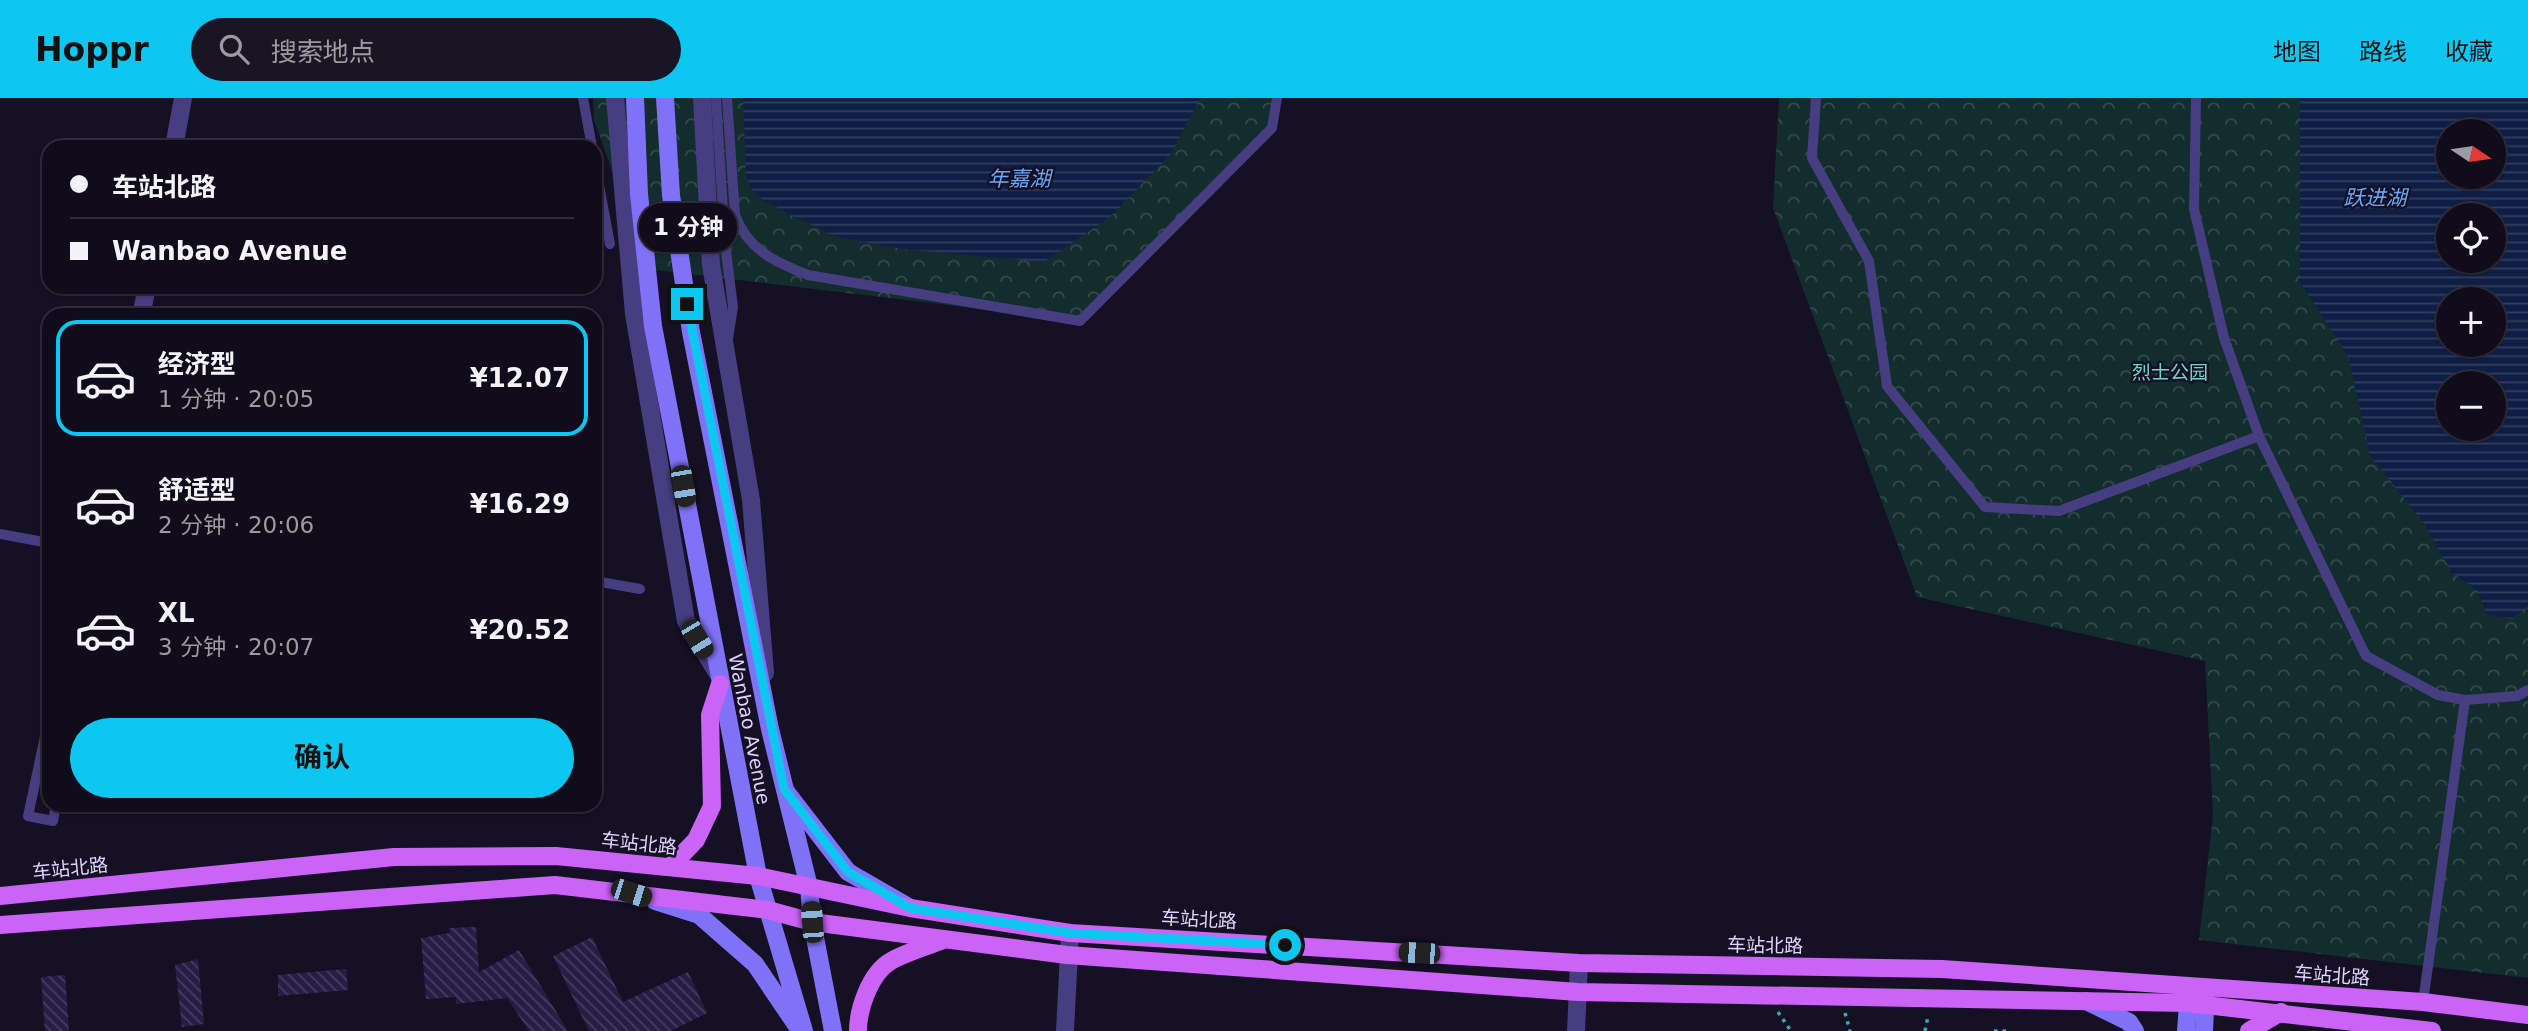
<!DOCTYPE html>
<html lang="zh">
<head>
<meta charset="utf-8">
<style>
	body { margin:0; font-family:"DejaVu Sans","Noto Sans SC",sans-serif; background:#191524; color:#f1f3f6; height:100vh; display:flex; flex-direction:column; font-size:26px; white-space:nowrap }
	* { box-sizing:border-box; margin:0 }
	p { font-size:23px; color:#9c9ba3 }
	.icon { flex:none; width:38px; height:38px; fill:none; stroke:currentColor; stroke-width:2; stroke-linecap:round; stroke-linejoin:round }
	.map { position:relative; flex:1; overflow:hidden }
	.panel { position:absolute; left:42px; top:210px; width:560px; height:504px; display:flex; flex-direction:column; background:#100c1b; border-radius:21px; box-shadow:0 2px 5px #0004,0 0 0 2px #302c3a }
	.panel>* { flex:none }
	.banner { position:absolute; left:42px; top:42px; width:560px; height:154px; border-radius:21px; box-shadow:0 2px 5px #0004,0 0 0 2px #302c3a; display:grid; align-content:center; height:154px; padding:0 28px; background:#100c1b }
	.needle { width:46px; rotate:103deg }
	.buttons { position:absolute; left:2436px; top:21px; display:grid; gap:14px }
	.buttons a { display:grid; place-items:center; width:70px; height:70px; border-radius:50%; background:#100c1b; box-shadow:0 2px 5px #0004,0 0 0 2px #302c3a; font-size:35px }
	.end { position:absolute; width:32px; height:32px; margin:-16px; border:9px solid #0ec7f0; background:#111; box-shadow:0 0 0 4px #111 }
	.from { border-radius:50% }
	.bubble { position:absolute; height:49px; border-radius:24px; background:#100c1b; box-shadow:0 2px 5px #0004,0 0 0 2px #302c3a; font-size:23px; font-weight:700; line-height:49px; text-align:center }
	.car { position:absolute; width:21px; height:42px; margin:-21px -10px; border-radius:9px; box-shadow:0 0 5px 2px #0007; background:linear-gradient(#222 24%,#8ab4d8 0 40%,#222 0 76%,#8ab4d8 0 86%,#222 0) }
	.banner b { display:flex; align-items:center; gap:24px; height:66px; font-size:26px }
	.banner b+b { border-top:2px solid #302c3a }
	.banner i { width:18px; height:18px; background:#f1f3f6 }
	ul { padding:12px 0 0; list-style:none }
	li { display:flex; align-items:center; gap:21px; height:116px; margin:0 14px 10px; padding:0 14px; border:4px solid transparent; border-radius:21px }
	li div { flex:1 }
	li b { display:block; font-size:26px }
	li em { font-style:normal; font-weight:700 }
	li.selected { border-color:#0ec7f0 }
	li>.icon { width:63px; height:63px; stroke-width:1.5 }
	.button { display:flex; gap:14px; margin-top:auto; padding:14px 28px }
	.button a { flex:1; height:80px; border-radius:42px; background:#0ec7f0; color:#111; font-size:28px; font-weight:700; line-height:80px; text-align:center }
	header { display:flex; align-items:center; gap:42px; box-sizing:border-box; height:98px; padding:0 35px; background:#0ec7f0; color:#111 }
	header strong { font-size:33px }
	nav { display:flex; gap:38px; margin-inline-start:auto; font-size:24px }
	.search { width:490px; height:63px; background:#191524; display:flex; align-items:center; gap:18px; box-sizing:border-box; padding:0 24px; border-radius:38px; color:#9c9ba3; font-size:26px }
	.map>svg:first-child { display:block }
	.park { fill:url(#park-crowns); fill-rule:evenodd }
	.water { fill:url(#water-rules); fill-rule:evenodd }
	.building { fill:url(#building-back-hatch) }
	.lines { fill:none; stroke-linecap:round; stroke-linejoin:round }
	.path { stroke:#36adb0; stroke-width:3.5; stroke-dasharray:3.5 5; stroke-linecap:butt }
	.lane { stroke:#463e80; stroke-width:10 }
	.street { stroke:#463e80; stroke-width:18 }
	.secondary { stroke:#8072f7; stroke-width:18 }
	.primary { stroke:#cb63f6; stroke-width:18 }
	.route { stroke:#0ec7f0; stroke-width:9 }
	.labels { text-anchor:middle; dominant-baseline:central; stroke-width:5; stroke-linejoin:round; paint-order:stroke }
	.park-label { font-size:19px; fill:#65d9c6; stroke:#151024 }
	.street-label { font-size:19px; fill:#ddd5fd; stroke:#151024 }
	.water-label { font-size:21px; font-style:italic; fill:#69a9f7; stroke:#151024 }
</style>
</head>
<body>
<header>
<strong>Hoppr</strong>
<div class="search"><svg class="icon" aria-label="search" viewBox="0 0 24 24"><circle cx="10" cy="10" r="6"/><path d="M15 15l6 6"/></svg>搜索地点</div>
<nav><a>地图</a><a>路线</a><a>收藏</a></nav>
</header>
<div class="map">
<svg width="2528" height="933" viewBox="0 0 2528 933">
	<defs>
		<pattern id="park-crowns" width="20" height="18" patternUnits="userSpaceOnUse" patternTransform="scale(1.75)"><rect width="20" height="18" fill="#132c2e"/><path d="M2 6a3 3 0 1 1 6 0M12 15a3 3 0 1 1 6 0" fill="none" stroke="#354a4d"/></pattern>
		<pattern id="water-rules" width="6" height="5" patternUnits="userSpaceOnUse" patternTransform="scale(1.75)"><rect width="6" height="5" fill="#0f1e44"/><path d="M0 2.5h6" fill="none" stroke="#323e60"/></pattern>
		<pattern id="building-back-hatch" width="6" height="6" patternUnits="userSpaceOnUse" patternTransform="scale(1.75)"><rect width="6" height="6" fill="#281d44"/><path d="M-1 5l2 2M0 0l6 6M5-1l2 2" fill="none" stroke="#473d60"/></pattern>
	</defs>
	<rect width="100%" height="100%" fill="#151024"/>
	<g class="park">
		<polygon points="593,0 1277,0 1272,30 1080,223 647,171 594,22"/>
		<path d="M 1779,0 L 2528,0 L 2528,880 L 2199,842 L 2213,717 L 2205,563 L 1917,499 L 1773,110 ZM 2448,33 L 2494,33 L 2494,79 L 2448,79 ZM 2448,117 L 2494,117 L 2494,163 L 2448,163 ZM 2448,201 L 2494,201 L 2494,247 L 2448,247 ZM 2448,285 L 2494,285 L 2494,331 L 2448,331 Z"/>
	</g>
	<g class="water">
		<polygon points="743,0 1200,0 1171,56 1110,119 1044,164 902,151 834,138 764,103 751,91 746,77"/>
		<path d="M 2300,0 L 2528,0 L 2528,509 L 2512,521 L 2487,516 L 2477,492 L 2452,475 L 2425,427 L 2370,357 L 2348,258 L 2300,184 ZM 2448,33 L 2494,33 L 2494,79 L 2448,79 ZM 2448,117 L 2494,117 L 2494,163 L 2448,163 ZM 2448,201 L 2494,201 L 2494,247 L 2448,247 ZM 2448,285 L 2494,285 L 2494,331 L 2448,331 Z"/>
	</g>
	<g class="building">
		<polygon points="476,829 479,874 519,852 568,933 529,933 507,900 456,906 456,899 426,901 421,840 450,835 449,830"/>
		<polygon points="592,839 623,904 688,874 707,915 671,933 589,933 553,858"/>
		<polygon points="198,861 204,926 182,929 175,867"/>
		<polygon points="346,871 348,892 278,898 278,877"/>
		<polygon points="65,877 69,933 45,933 41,879"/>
	</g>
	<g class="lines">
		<g class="path">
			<polyline points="1778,914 1791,933"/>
			<polyline points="1845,915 1850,933"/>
			<polyline points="1925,933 1928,918"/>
			<polyline points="1994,933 2006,933"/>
		</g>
		<g class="lane">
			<polyline points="583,0 592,49"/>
			<polyline points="716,0 725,145 733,209 728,241"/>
			<path d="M 727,0 L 735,117 C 748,152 775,164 808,177 L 1080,223 L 1272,30 L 1277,0"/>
			<polyline points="1816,0 1812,60 1869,163 1887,288 1985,409 2059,413 2259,338"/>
			<polyline points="2196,0 2194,111 2224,240 2259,338 2366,558 2438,597 2465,602 2517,598 2528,592"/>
			<polyline points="595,66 610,146"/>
			<polyline points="0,436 49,445"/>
			<polyline points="595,483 640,491"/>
			<polyline points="49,620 28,718 53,723 56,707"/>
			<polyline points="2423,904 2465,602"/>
		</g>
		<g class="street">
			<polyline points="615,0 634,216 686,523 718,576"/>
			<polyline points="702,0 711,167 751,402 765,575"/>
			<polyline points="174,49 183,0"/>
			<polyline points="142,213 147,189"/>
			<polyline points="1065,933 1070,835"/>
			<polyline points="1576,933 1579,865"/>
		</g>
		<g class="secondary">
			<polyline points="635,0 639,96 653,228 758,778 804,933"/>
			<polyline points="665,0 671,97 691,234 770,631 809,789 812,824 833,933"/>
			<polyline points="787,695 848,774 907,808"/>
			<polyline points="655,803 699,817 755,866 797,928"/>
			<polyline points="2086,903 2129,924 2135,933"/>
			<polyline points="2186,933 2189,893"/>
			<polyline points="2204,933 2206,890"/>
		</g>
		<g class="primary">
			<polyline points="670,769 696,742 712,708 710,617 720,586"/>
			<polyline points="0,798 394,759 556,758 758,778 910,810 1070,835 1579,865 1942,871 2423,904 2528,917"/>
			<polyline points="0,827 555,787 768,812 812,824 1067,857 1578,894 2188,905 2432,933"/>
			<path d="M 858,933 C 858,911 870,875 891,863 C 907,854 926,849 943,842"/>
			<polyline points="2249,933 2281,914"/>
		</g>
	</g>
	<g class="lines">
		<polyline class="route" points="687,206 784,691 848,774 910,810 1070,835 1285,847"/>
	</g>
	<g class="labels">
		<g class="park-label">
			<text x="2170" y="274">烈士公园</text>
		</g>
		<g class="street-label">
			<text transform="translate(750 631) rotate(79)">Wanbao Avenue</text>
			<text transform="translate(639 745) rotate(6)">车站北路</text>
			<text transform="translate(70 770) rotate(-6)">车站北路</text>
			<text transform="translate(1199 821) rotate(3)">车站北路</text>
			<text transform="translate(1765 847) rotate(1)">车站北路</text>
			<text transform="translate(2332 877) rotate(4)">车站北路</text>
		</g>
		<g class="water-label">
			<text x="1019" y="81">年嘉湖</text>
			<text x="2375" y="100">跃进湖</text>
		</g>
	</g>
</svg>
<div class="buttons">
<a><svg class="needle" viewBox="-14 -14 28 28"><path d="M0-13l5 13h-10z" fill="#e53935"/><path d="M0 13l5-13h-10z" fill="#9c9ba3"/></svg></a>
<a><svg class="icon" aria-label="locate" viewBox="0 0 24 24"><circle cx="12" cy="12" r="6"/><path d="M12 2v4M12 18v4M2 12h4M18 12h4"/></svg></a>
<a>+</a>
<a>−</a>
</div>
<i class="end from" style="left:1285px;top:847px"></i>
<i class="end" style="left:687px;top:206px"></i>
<div class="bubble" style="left:639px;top:105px;width:98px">1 分钟</div>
<i class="car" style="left:683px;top:388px;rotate:170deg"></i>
<i class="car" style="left:697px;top:541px;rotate:149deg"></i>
<i class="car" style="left:631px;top:795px;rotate:108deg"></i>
<i class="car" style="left:812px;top:824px;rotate:356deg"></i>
<i class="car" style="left:1419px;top:855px;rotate:273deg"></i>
<div class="banner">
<b><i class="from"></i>车站北路</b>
<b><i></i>Wanbao Avenue</b>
</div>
<section class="panel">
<ul>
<li class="selected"><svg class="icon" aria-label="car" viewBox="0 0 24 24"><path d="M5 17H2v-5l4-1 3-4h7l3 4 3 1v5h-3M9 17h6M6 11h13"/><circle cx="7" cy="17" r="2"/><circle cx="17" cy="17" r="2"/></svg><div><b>经济型</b><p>1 分钟 · 20:05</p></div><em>¥12.07</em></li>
<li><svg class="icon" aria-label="car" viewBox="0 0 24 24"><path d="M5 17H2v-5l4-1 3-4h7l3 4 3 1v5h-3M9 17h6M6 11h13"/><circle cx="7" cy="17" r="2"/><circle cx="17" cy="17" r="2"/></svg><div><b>舒适型</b><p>2 分钟 · 20:06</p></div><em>¥16.29</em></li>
<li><svg class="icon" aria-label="car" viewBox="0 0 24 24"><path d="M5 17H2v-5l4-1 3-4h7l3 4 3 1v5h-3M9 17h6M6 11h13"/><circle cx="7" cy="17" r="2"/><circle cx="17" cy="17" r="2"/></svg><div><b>XL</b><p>3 分钟 · 20:07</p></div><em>¥20.52</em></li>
</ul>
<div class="button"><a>确认</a></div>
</section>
</div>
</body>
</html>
